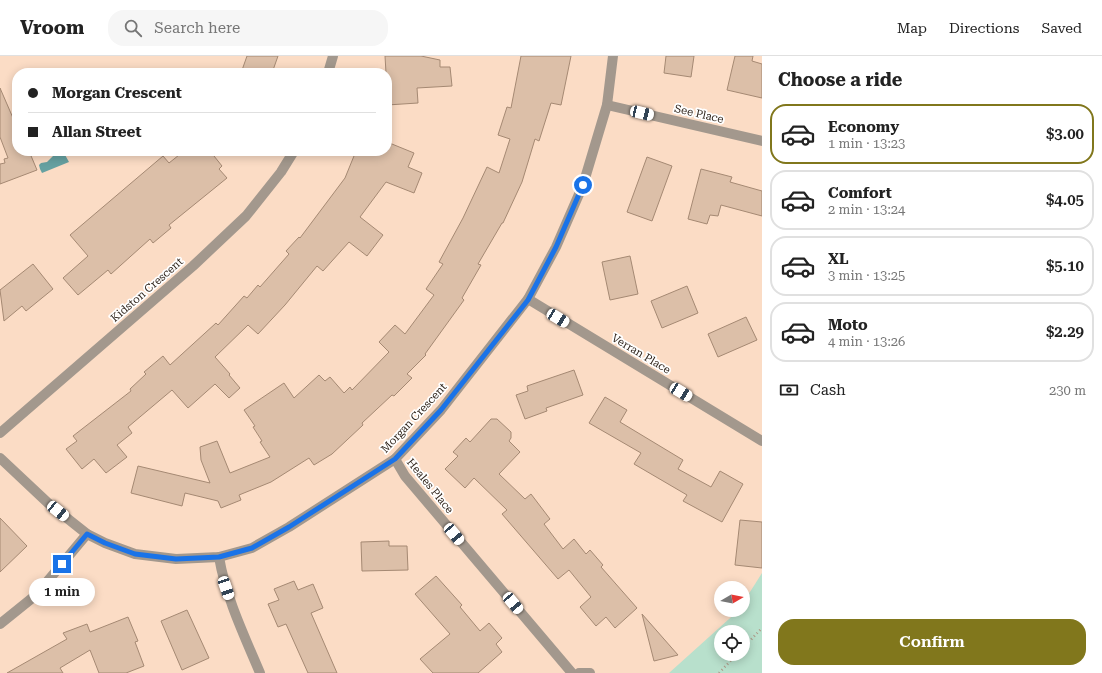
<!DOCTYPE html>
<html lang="en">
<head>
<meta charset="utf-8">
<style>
	body { margin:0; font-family:"Roboto Serif",serif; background:#f6f6f6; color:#222; height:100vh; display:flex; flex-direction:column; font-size:15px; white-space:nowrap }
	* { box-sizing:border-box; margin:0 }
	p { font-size:13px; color:#767676 }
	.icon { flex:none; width:22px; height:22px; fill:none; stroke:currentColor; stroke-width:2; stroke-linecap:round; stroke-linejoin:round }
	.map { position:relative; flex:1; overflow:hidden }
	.panel { display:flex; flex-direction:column; background:#fff; width:340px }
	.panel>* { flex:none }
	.guide { position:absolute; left:12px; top:12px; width:380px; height:88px; border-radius:16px; box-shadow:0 2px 10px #0003; display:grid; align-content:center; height:88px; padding:0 16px; background:#fff }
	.needle { width:26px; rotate:80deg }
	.tools { position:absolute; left:714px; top:525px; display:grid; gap:8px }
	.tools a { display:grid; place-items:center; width:36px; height:36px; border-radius:50%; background:#fff; box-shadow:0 2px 10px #0003; font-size:20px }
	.end { position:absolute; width:18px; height:18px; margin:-9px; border:5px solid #1a73e8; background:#fff; box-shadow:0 0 0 2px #fff }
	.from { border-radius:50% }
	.bubble { position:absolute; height:28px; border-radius:14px; background:#fff; box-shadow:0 2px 10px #0003; font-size:13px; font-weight:600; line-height:28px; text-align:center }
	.car { position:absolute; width:12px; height:24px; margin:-12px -6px; border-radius:5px; box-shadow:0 0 3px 1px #0007; background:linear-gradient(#fff 24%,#345 0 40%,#fff 0 76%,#345 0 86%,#fff 0) }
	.guide b { display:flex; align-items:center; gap:14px; height:38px; font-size:15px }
	.guide b+b { border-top:1px solid #e0e0e0 }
	.guide i { width:10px; height:10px; background:#222 }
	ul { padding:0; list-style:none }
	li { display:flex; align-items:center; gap:12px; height:60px; margin:0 8px 6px; padding:0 8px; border:2px solid #e0e0e0; border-radius:16px }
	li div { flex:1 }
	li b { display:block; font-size:15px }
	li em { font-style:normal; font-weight:600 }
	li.selected { border-color:#81771c }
	li>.icon { width:36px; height:36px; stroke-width:1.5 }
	h2 { padding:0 16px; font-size:18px; line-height:48px }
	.pay { display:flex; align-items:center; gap:10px; height:44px; padding:0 16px; font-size:15px }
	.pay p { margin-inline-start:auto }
	.primary-button { display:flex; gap:8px; margin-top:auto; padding:8px 16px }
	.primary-button a { flex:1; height:46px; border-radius:16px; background:#81771c; color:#fff; font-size:16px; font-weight:600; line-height:46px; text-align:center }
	header { display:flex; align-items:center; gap:24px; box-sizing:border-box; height:56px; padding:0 20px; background:#fff; border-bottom:1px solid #e0e0e0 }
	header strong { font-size:19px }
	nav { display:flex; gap:22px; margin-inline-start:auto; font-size:14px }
	.search { width:280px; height:36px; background:#f6f6f6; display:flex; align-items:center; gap:10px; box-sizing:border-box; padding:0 14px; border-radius:16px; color:#767676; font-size:15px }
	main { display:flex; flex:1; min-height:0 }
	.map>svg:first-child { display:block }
	.green { fill:#b8e0cc; fill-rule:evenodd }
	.water { fill:#66a1a1 }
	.building { fill:#dcbfa8; stroke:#a58973 }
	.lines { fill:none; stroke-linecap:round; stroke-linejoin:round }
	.path { stroke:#ad9684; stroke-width:2.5; stroke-dasharray:1 3; stroke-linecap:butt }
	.street { stroke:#a3988d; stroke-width:10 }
	.route { stroke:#1a73e8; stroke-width:5 }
	.labels { text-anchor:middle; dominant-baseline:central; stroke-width:3.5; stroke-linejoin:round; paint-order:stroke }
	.street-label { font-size:11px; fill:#30251c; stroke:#fff }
</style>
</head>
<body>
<header>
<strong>Vroom</strong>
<div class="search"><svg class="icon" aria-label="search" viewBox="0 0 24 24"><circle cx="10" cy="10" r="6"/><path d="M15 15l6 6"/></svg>Search here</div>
<nav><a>Map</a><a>Directions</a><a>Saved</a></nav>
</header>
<main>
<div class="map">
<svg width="762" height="617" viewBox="0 0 762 617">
	<rect width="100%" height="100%" fill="#fbdcc5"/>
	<path class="green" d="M 762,517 L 762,617 L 669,617 L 739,554 L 743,554 L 743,547 ZM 721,576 L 743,576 L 743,598 L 721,598 Z"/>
	<polygon class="water" points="60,96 64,97 69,106 42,117 40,113 39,109 41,107 47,106 55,98"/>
	<g class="building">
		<polygon points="247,0 278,0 272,17 241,17"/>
		<polygon points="385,0 421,0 440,4 440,11 450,11 452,30 417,32 418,47 387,49 387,17 386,17"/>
		<polygon points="521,0 571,0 561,49 551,47 539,85 535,83 522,126 503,167 502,167 478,208 481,209 462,242 464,244 425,298 426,299 407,318 412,322 394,340 392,339 362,367 363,369 332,398 314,409 309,402 271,426 239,439 241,444 221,452 218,445 185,437 182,450 131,437 138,410 210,427 201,404 200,391 217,385 230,417 270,401 260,386 262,385 253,371 255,370 244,354 284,327 294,342 319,319 325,325 330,321 344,337 350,331 352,334 389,296 379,286 395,269 405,278 434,239 426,233 443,208 439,206 463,162 487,111 499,117 510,83 498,79 507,51 511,52"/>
		<polygon points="666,0 694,0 691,21 664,17"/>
		<polygon points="735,0 753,0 752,5 762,8 762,42 727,34"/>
		<polygon points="0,32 13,62 17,60 17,95 29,95 37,114 0,128 0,108 5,107 4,103 8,102 0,81"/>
		<polygon points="387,86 414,97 408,111 422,117 414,137 386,126 360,161 383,179 367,200 349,186 323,215 317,210 285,249 258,278 248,269 215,301 230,318 229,319 240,332 229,342 215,328 188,352 172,334 128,371 132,377 117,389 127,401 106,417 94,403 82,413 66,393 77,385 73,380 131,335 130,333 146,318 144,316 163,300 170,309 216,267 218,269 244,240 247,242 258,229 260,231 289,198 286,195 299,181 300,182 345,122 356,95 387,95"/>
		<polygon points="184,95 210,95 222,110 219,113 227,122 169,169 171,172 153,187 150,183 111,218 108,214 78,239 63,222 88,200 70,179 163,100 169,107"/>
		<polygon points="647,101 672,110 652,165 627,156"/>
		<polygon points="701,113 732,121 730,126 762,135 762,160 721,149 718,160 710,159 707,168 688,163"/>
		<polygon points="630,200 638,238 610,244 602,206"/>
		<polygon points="33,208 53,233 26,255 22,250 4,265 0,234"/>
		<polygon points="687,230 698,257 662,272 651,245"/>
		<polygon points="746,261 757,284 718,301 708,278"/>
		<polygon points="574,314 583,339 546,352 547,355 525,363 516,339 528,335 527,330"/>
		<polygon points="605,341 627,354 620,366 683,404 678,413 711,431 720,415 743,428 722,466 683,445 687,439 634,408 641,397 589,367"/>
		<polygon points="491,363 497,363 511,376 511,382 509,385 520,396 499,418 525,443 531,438 550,463 544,468 563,493 574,483 586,498 590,494 603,509 601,511 637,552 615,572 606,561 596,570 580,551 591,541 569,514 558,523 502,458 507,454 474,422 465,432 445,413 458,400 453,396 466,382 470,386"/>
		<polygon points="0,462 27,490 0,516"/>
		<polygon points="740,464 762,466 762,512 735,509"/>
		<polygon points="389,485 389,490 407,490 408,514 362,515 361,486"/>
		<polygon points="436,520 462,549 460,551 480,575 489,567 502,582 496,588 502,596 478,617 433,617 420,603 450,578 415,538"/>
		<polygon points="294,525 298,534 313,528 323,552 311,557 337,617 308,617 286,568 278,571 268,548 279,544 274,533"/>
		<polygon points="187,554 209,602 182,614 161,565"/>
		<polygon points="642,558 678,599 654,605"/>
		<polygon points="128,561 138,585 135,586 144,610 126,617 99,617 90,594 60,612 63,617 7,617 67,583 63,577 87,568 90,576"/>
	</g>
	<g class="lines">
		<g class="path">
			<polyline points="743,592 762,572"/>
			<polyline points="719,617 737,598"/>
		</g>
		<g class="street">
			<polyline points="328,17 333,0"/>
			<polyline points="607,49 762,85"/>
			<polyline points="528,243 762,385"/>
			<polyline points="0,377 193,210 246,160 281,116 294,95"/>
			<polyline points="0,402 48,447 87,478 105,487 135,498 176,503 219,501 252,492 289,471 395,403 441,354 528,243 556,191 583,129 607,49 613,0"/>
			<polyline points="395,403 405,420 572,617"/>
			<path d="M 219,501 C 226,542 244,579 260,617"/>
			<polyline points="0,568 36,539 87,478"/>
			<polyline points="579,617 590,617"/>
		</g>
	</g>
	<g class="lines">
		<polyline class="route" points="62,508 87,478 105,487 135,498 176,503 219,501 252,492 289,471 395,403 441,354 528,244 556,191 583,129"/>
	</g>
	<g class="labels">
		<g class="street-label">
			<text transform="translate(699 58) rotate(13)">See Place</text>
			<text transform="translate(147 234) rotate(-41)">Kidston Crescent</text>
			<text transform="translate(641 298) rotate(31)">Verran Place</text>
			<text transform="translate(414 362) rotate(-47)">Morgan Crescent</text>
			<text transform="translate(430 430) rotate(51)">Heales Place</text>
		</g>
	</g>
</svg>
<div class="tools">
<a><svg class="needle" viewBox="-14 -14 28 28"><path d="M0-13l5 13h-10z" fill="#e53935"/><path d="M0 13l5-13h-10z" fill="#767676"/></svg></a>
<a><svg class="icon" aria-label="locate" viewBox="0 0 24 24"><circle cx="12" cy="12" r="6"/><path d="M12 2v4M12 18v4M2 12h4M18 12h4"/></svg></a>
</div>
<i class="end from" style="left:583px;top:129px"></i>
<i class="end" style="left:62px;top:508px"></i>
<div class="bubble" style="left:29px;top:522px;width:66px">1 min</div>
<i class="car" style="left:642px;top:57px;rotate:103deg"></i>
<i class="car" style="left:558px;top:262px;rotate:121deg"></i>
<i class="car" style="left:681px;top:336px;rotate:121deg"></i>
<i class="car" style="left:58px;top:455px;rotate:129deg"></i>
<i class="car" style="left:454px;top:478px;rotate:140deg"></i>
<i class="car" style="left:226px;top:532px;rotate:161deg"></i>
<i class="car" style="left:513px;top:547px;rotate:140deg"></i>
<div class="guide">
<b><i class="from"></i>Morgan Crescent</b>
<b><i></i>Allan Street</b>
</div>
</div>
<section class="panel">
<h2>Choose a ride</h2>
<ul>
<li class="selected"><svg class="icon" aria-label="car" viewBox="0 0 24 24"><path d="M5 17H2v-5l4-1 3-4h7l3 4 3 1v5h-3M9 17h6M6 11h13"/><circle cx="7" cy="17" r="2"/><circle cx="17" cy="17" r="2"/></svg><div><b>Economy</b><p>1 min · 13:23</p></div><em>$3.00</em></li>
<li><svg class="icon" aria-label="car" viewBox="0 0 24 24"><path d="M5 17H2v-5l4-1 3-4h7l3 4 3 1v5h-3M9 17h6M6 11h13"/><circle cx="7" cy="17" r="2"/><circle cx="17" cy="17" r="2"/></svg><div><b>Comfort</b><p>2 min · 13:24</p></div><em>$4.05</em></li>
<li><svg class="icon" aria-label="car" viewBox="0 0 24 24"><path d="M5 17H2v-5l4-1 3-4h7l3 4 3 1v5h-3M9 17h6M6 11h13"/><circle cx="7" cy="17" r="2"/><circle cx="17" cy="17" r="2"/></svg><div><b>XL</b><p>3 min · 13:25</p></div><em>$5.10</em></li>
<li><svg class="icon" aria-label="car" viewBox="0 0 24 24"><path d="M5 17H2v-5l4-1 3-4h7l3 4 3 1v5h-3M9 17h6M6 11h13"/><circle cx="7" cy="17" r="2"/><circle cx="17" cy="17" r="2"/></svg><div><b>Moto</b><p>4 min · 13:26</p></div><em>$2.29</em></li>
</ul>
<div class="pay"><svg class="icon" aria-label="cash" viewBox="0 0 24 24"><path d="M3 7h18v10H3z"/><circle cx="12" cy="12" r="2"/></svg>Cash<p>230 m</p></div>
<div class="primary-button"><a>Confirm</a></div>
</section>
</main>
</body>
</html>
